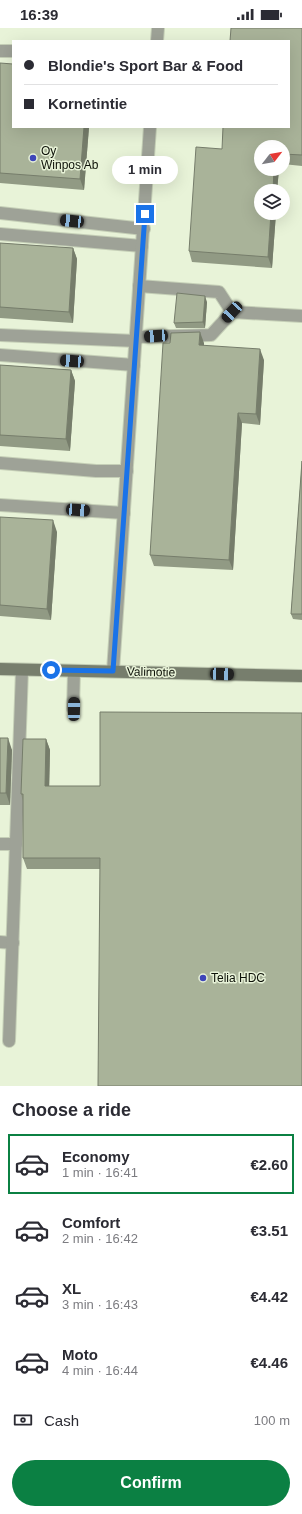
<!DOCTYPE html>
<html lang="en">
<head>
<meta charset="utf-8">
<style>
	body { margin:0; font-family:Arial,sans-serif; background:#f2f2f3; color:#2b2b33; height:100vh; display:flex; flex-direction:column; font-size:15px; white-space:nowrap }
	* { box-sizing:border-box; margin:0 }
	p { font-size:13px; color:#7c7c81 }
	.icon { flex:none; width:22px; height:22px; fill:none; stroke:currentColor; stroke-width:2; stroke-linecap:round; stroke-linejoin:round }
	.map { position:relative; height:1058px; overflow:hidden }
	.drawer { display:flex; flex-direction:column; background:#fff; flex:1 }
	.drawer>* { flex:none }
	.banner { position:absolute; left:12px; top:12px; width:278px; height:88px; border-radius:0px; box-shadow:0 4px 16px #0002; display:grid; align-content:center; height:88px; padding:0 12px; background:#fff }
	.needle { width:26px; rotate:59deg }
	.tools { position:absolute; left:254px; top:112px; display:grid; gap:8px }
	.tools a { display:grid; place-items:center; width:36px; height:36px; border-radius:50%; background:#fff; box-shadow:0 4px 16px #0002; font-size:20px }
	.end { position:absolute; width:18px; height:18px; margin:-9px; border:5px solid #1a73e8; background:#fff; box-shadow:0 0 0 2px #fff }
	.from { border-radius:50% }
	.bubble { position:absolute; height:28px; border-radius:14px; background:#fff; box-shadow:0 4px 16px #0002; font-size:13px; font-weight:700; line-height:28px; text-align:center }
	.car { position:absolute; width:12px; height:24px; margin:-12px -6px; border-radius:5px; box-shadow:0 0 3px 1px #0007; background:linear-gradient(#222 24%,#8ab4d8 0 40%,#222 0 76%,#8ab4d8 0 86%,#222 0) }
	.banner b { display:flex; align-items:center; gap:14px; height:38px; font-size:15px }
	.banner b+b { border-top:1px solid #e1e1e2 }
	.banner i { width:10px; height:10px; background:#2b2b33 }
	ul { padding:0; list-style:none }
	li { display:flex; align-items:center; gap:12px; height:60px; margin:0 8px 6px; padding:0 4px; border:2px solid transparent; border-radius:0px }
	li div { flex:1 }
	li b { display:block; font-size:15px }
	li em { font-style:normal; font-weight:700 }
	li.selected { border-color:#0b8043 }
	li>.icon { width:36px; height:36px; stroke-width:1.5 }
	h2 { padding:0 12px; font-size:18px; line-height:48px }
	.pay { display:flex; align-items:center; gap:10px; height:44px; padding:0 12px; font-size:15px }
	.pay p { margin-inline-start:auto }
	.cta { display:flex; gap:8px; margin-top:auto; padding:8px 12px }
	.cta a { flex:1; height:46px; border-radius:24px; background:#0b8043; color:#fff; font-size:16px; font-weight:700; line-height:46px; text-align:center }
	.status { display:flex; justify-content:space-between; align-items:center; height:28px; padding:0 20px; background:#fff; direction:ltr }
	.status svg { height:11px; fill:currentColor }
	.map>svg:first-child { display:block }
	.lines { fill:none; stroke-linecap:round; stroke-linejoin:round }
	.lane-casing { stroke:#c5cfb7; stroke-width:14 }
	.street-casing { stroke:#c5cfb7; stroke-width:14 }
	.secondary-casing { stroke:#c5cfb7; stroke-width:14 }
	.lane { stroke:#9ea297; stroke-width:12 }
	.street { stroke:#9ea297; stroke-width:12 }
	.secondary { stroke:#777e6d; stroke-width:12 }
	.wall { fill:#919a84 }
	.shaded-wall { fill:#767d6b }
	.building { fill:#a9b399; stroke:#767d6b }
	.route { stroke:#1a73e8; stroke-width:5 }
	.poi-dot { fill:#3e45b9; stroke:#e8f3d8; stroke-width:1.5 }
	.labels { text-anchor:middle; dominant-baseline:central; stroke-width:3; stroke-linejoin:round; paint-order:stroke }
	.poi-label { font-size:12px; fill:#0d1108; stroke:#e8f3d8; text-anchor:start }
	.street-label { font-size:12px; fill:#0d1108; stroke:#e8f3d8 }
</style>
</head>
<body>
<div class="status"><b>16:39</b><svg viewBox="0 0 49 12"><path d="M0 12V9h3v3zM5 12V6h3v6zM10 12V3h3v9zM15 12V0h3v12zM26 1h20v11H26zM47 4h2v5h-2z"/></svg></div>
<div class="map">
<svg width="302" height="1058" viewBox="0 0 302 1058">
	<rect width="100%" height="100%" fill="#e8f3d8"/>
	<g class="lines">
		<defs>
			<g id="lane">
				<polyline points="0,23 13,23"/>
				<polyline points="0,185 144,201"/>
				<polyline points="0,206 142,218"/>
				<polyline points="139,258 219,264 232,284 302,288"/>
				<polyline points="0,307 136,313"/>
				<polyline points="136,309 211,307 232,284"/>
				<polyline points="0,327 134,337"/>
				<polyline points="0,435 96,443 127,443"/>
				<polyline points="0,477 124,485"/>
				<polyline points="73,681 74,643"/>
				<polyline points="0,816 16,816"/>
				<polyline points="0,914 13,915"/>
				<polyline points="9,1013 22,642"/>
			</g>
			<g id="street">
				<polyline points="157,13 158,0"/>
				<polyline points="113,643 150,99"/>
			</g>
			<polyline id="secondary" points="0,641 302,648"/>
		</defs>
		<use href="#lane" class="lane-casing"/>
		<use href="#street" class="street-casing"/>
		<use href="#secondary" class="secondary-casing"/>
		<use href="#lane" class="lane"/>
		<use href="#street" class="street"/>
		<use href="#secondary" class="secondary"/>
	</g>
	<g class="wall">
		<polygon points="302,0 302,138 283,136 283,119 261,119 279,141 277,163 261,163 261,185 276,185 272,240 192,234 189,223 222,121"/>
		<polygon points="0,35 89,99 84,162 0,155"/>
		<polygon points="0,215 73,220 77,231 73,295 0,290"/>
		<polygon points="207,274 205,300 176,300 174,295"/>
		<polygon points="170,315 204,315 204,318 264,332 260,397 242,395 233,542 154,538 150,527"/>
		<polygon points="0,337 71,342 75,353 70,423 0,418"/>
		<polygon points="302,433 302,592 293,591 291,586"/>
		<polygon points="0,489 57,504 51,592 0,588"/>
		<polygon points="0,710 12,722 10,777 0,777"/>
		<polygon points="46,711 50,722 49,758 100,758 100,841 27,841 23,830 23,773 21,766"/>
	</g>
	<g class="shaded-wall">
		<polygon points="84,99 89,99 84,162 80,151"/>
		<polygon points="274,141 279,141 277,163 273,163"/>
		<polygon points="271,185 276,185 272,240 268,229"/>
		<polygon points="73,220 77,231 73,295 69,284"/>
		<polygon points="205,268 207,274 205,300 203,294"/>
		<polygon points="200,304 204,315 203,328 199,317"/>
		<polygon points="260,321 264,332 260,397 256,386"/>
		<polygon points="71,342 75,353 70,423 66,411"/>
		<polygon points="238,385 242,395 233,542 229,532"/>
		<polygon points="53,492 57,504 51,592 47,581"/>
		<polygon points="8,710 12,722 10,777 6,765"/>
		<polygon points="46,711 50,722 49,769 45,758"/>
	</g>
	<g class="building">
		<polygon points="231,0 302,0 302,127 283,126 283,119 261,119 261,141 274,141 273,163 261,163 261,185 271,185 268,229 189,223 196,119 222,121 223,99 289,99 289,13 230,13"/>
		<polygon points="0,35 13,36 13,99 84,99 80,151 0,145"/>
		<polygon points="0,215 73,220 69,284 0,279"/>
		<polygon points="177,265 205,268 203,294 174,295"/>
		<polygon points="200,304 199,317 260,321 256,386 238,385 229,532 150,527 163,315 170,315 171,305"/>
		<polygon points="0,337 71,342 66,411 0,407"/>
		<polygon points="302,433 302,586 291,586"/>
		<polygon points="0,489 53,492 47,581 0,577"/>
		<polygon points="100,684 302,685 302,1058 98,1058 100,830 23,830 23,766 21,766 23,711 46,711 45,758 100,758"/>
		<polygon points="0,710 8,710 6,765 0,765"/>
	</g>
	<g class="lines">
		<polyline class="route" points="51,642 113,643 145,186"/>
	</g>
	<g class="poi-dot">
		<circle cx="33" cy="130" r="4"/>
		<circle cx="203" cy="950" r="4"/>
	</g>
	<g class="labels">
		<g class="poi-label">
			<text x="41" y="123">Oy<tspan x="41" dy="14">Winpos Ab</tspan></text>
			<text x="211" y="950">Telia HDC</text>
		</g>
		<g class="street-label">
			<text transform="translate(151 644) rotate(1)">Valimotie</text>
		</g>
	</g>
</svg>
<div class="tools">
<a><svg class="needle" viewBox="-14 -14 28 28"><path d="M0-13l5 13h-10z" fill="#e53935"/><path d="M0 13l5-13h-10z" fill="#7c7c81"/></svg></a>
<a><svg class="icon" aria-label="layers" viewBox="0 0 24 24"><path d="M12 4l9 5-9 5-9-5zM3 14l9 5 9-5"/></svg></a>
</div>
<i class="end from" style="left:51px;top:642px"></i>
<i class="end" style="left:145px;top:186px"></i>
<div class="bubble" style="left:112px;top:128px;width:66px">1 min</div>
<i class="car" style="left:72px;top:193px;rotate:276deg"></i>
<i class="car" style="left:232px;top:284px;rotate:223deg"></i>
<i class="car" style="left:156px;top:308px;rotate:266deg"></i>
<i class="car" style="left:72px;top:333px;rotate:274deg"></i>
<i class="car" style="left:78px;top:482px;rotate:94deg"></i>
<i class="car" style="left:222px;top:646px;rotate:92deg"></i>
<i class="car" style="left:74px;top:681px;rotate:1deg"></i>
<div class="banner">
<b><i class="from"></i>Blondie's Sport Bar &amp; Food</b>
<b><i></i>Kornetintie</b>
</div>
</div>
<section class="drawer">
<h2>Choose a ride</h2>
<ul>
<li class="selected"><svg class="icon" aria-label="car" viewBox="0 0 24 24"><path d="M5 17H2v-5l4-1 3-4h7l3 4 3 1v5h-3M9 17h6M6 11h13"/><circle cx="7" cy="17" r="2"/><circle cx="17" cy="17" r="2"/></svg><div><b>Economy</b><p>1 min · 16:41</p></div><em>€2.60</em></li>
<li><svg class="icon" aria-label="car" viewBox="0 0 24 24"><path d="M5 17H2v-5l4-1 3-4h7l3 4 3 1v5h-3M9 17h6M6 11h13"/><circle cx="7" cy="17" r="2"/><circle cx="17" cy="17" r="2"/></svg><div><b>Comfort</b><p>2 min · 16:42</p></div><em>€3.51</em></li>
<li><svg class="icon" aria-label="car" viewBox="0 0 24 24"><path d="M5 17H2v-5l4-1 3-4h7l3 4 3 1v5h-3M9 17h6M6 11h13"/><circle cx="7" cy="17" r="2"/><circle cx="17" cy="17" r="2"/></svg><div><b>XL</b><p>3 min · 16:43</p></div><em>€4.42</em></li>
<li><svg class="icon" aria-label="car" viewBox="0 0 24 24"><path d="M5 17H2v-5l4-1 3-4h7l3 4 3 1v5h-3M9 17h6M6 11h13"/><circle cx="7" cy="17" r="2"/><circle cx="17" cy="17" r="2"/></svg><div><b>Moto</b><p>4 min · 16:44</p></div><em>€4.46</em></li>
</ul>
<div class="pay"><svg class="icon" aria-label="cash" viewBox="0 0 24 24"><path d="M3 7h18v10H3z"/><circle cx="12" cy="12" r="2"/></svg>Cash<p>100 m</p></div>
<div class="cta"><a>Confirm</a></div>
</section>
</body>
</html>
